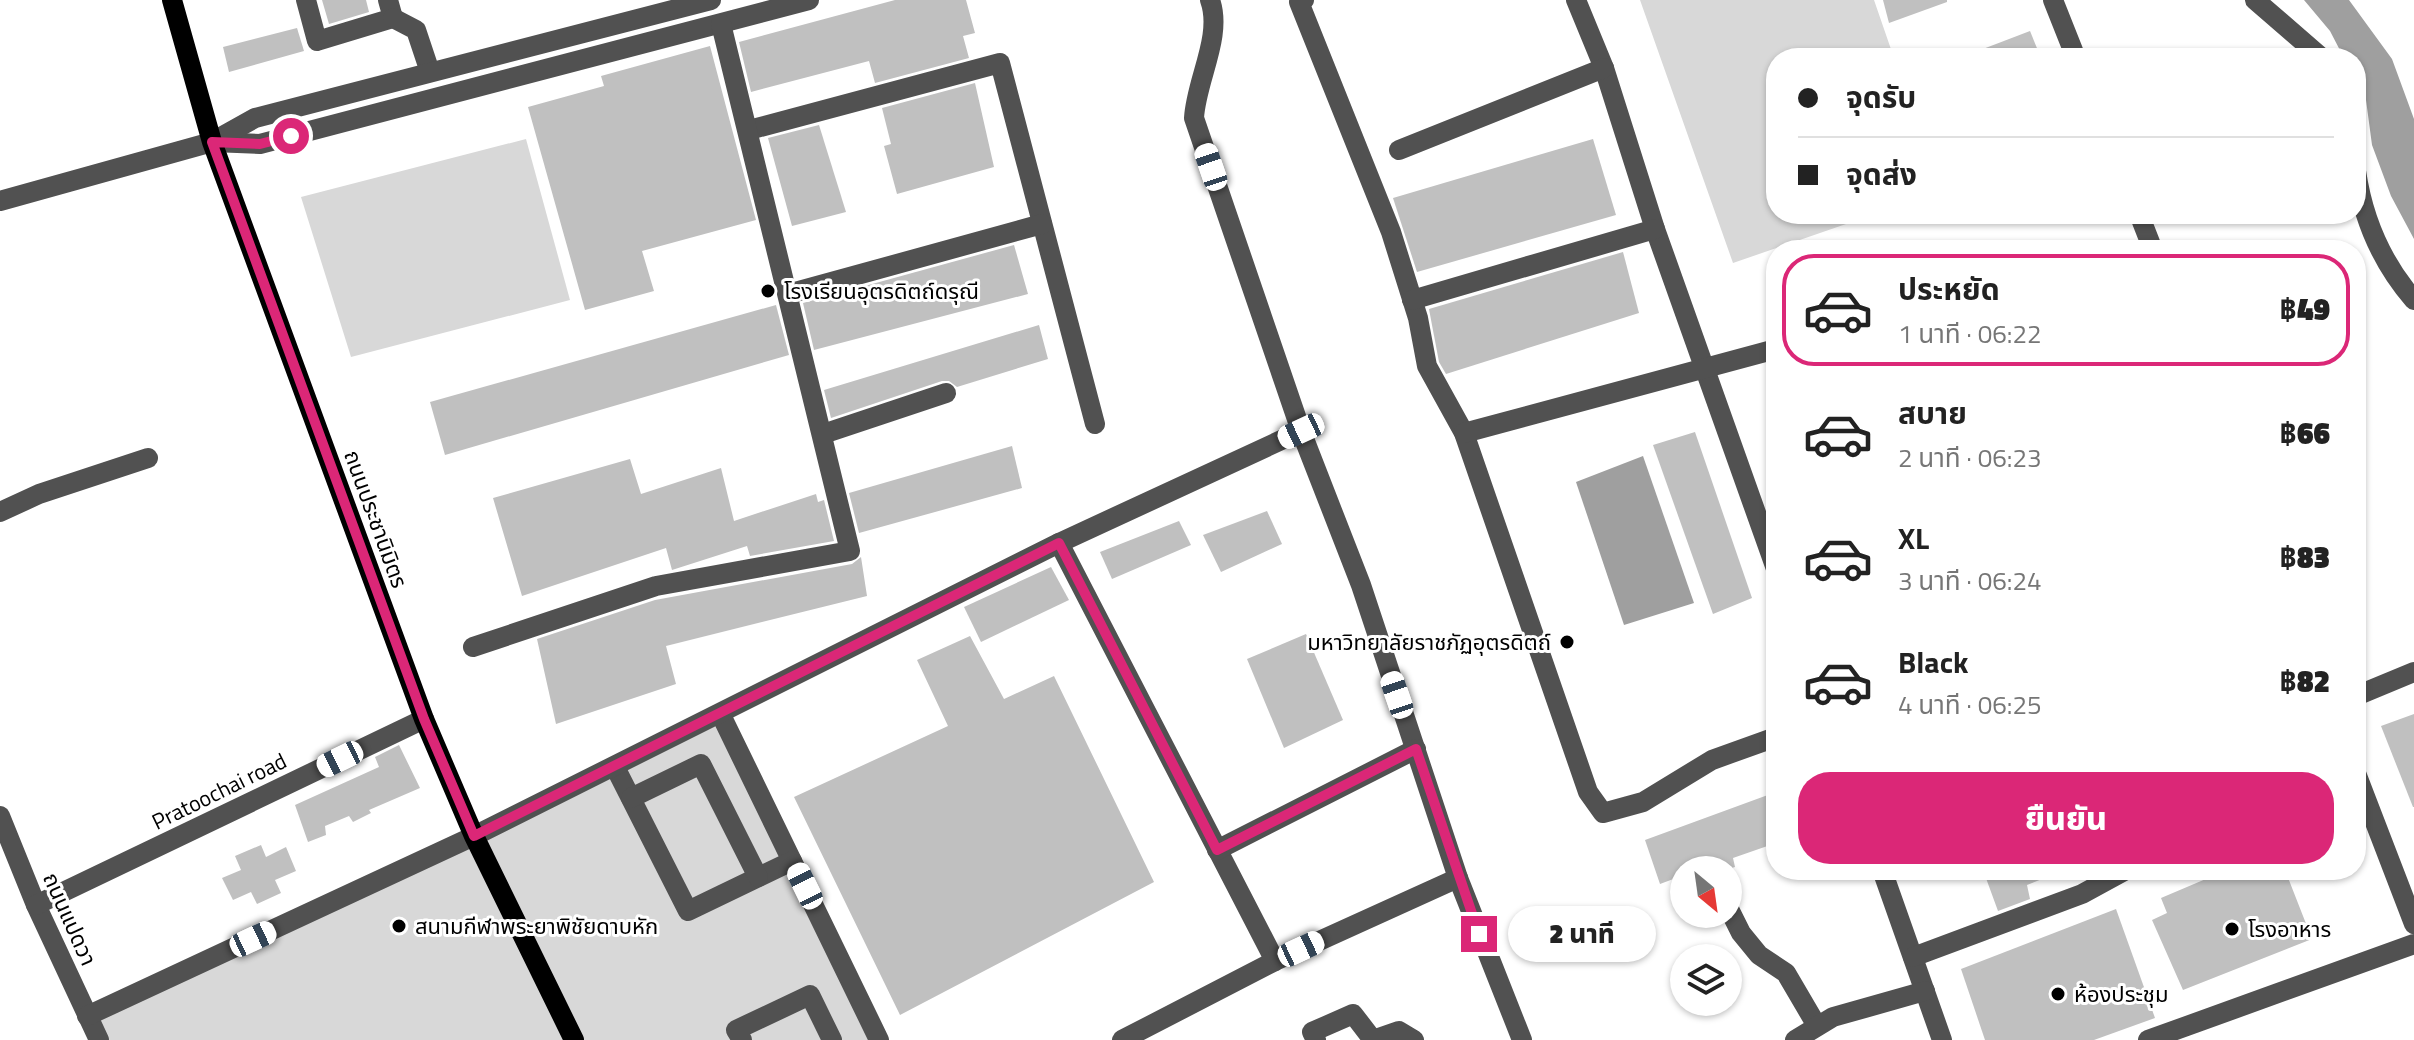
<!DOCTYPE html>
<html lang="th">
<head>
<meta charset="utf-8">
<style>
	body { margin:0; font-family:"Titillium Web","Noto Sans Thai",sans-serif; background:#f6f6f6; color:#222; height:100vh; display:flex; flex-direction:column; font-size:30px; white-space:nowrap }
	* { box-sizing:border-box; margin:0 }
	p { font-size:26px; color:#767676 }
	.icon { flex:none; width:44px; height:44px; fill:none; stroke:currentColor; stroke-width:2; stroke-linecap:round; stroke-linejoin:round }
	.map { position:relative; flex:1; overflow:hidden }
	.side { position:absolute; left:1766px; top:240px; width:600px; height:640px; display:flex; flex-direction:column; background:#fff; border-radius:32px; box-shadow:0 2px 6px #0004 }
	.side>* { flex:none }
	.banner { position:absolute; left:1766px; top:48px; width:600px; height:176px; border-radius:32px; box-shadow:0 2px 6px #0004; display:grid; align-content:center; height:176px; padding:0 32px; background:#fff }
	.needle { width:52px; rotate:151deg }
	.fabs { position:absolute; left:1670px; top:856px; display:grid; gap:16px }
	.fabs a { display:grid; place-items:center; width:72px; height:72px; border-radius:50%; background:#fff; box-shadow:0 2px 6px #0004; font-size:40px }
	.end { position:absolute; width:36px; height:36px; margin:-18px; border:10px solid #db2777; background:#fff; box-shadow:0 0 0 4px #fff }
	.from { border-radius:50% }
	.bubble { position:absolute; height:56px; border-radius:28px; background:#fff; box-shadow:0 2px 6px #0004; font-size:26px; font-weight:800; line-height:56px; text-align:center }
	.car { position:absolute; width:24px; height:48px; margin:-24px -12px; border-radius:10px; box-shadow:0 0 6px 2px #0007; background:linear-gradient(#fff 24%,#345 0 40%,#fff 0 76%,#345 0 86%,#fff 0) }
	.banner b { display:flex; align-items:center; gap:28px; height:76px; font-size:30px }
	.banner b+b { border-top:2px solid #e0e0e0 }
	.banner i { width:20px; height:20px; background:#222 }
	ul { padding:14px 0 0; list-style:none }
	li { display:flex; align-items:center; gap:24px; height:112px; margin:0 16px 12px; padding:0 16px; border:4px solid transparent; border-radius:32px }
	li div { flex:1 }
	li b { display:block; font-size:30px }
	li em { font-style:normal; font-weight:800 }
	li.current { border-color:#db2777 }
	li>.icon { width:72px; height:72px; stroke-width:1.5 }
	.action { display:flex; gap:16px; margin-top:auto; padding:16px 32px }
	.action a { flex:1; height:92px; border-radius:32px; background:#db2777; color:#fff; font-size:32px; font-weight:800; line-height:92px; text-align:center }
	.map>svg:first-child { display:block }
	.green { fill:#d8d8d8 }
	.water { fill:#9f9f9f }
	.building { fill:#c0c0c0 }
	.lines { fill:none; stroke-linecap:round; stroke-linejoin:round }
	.minor { stroke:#515151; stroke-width:20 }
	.major { stroke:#000; stroke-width:20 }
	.route { stroke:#db2777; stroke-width:10 }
	.poi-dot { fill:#000; stroke:#fff; stroke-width:3 }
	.labels { text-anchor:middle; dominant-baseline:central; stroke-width:6; stroke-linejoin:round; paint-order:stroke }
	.poi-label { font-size:22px; fill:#000; stroke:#fff; text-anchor:start }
	.street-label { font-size:22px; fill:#000; stroke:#fff }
</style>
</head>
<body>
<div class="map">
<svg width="2414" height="1040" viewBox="0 0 2414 1040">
	<rect width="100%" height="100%" fill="#fff"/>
	<g class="green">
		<polygon points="1640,0 1874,0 1894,58 1776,58 1776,214 1875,214 1733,263"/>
		<polygon points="526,139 570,300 351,357 301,197"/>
		<polygon points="721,715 879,1040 99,1040 87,1016"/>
	</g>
	<g class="water">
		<polygon points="2304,0 2349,0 2392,59 2414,119 2414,239 2391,196 2372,145 2366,100 2356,81 2356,58 2344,58 2330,31"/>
		<polygon points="1643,456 1694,603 1624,625 1576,482"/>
	</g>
	<g class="building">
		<polygon points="322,0 366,0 369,12 329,24"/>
		<polygon points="895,0 966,0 975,33 963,36 969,58 875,83 869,61 751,92 739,42"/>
		<polygon points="1883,0 1947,0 1947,2 1889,23"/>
		<polygon points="297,28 304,51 229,72 223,47"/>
		<polygon points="2030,31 2041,58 1963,58 1962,57"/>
		<polygon points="710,46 756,220 642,251 654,291 585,310 528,107 604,86 601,76"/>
		<polygon points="975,83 994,167 897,194 884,146 891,144 882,108"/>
		<polygon points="819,125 846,212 792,226 768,138"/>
		<polygon points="1593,139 1616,215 1417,272 1393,198"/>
		<polygon points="1014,245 1028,294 814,350 803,303"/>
		<polygon points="1623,252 1639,313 1446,374 1439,362 1429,309"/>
		<polygon points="776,305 789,355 445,455 430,402"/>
		<polygon points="1039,325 1048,359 957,387 949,381 942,381 831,418 824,390"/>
		<polygon points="1695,432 1752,598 1713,614 1653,445"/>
		<polygon points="1012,446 1022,488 859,533 849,493"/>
		<polygon points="630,459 641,494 721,468 734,521 816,494 818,502 824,500 834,541 750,556 747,546 672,570 666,548 522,596 493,498"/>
		<polygon points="1267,511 1282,544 1221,572 1203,535"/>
		<polygon points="1179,521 1191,545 1112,579 1100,552"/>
		<polygon points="861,557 867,596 666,646 676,684 556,724 537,639 655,600 852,564"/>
		<polygon points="1051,567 1069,600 981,642 964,607"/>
		<polygon points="1306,634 1343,720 1284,748 1247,659"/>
		<polygon points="970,636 1004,699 1054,676 1154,882 900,1015 794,797 948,726 917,660"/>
		<polygon points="2414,714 2414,807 2413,807 2381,726"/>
		<polygon points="399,745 420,788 369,810 371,813 353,822 349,816 325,826 326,835 308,842 295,805 379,767 375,757"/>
		<polygon points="1776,792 1776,843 1733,858 1735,867 1725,870 1684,870 1684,875 1660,884 1645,840"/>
		<polygon points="261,845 266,857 286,847 296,871 275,880 281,893 257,904 251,892 233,900 222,878 241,870 235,856"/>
		<polygon points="1983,870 2062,870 2062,871 2027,885 2030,899 1998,911"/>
		<polygon points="2227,870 2285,870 2312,939 2183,990 2152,920 2167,913 2161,898"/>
		<polygon points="2116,909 2155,1018 2094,1040 1985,1040 1961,969"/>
	</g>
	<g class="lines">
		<g class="minor">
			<polyline points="306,0 317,41 393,18 388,0"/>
			<path d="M 1210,0 C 1223,36 1196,80 1194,118 L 1301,431 L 1361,585 L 1458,878 L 1522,1040"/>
			<polyline points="1304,0 1299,2 1391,232 1418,318 1427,366 1464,433 1588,792 1603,813 1643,802 1712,760 1776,737"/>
			<polyline points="1576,0 1604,68 1655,229 1776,569"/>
			<polyline points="2053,0 2076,58"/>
			<polyline points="2255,0 2322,58"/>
			<polyline points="393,18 416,30 430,72"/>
			<polyline points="749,130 1000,63 1095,424"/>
			<polyline points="212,142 260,144 809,0"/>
			<polyline points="1399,150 1604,68"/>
			<path d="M 2356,171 C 2363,219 2382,263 2414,300"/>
			<polyline points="0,201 212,142 255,118 711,0"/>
			<polyline points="2139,214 2153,250"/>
			<polyline points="788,294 1042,224"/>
			<polyline points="1412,300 1655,229"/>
			<polyline points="1464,433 1776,349"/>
			<polyline points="823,434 946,393"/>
			<polyline points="0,512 39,494 148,458"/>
			<polyline points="1059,543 1275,961"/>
			<polyline points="473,647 656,586 850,551 721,24"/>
			<polyline points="2356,696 2414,672"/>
			<polyline points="721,715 879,1040"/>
			<polyline points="615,767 688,911 792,861"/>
			<polyline points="2356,773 2414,924"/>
			<polyline points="631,798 701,764 758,877"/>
			<polyline points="0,816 36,905 99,1040"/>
			<polyline points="1217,850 1416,749"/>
			<polyline points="1882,870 1942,1040"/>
			<polyline points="36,905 424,719"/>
			<polyline points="1728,907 1741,933 1759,955 1786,973 1817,1026"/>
			<polyline points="1913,957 2082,894 2126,870"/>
			<polyline points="87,1016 474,836 1059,543 1301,431"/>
			<polyline points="742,1040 736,1030 810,995 832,1040"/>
			<polyline points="1122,1040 1275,961 1458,878"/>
			<polyline points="1316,1040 1312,1032 1353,1014 1373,1040 1399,1031 1414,1040"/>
			<polyline points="1795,1040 1833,1017 1925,991"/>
			<polyline points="2148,1040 2414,944"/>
		</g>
		<polyline class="major" points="172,0 212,142 424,719 474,836 574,1040"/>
	</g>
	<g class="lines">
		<polyline class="route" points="291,136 260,144 212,142 424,719 474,836 1059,543 1217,850 1416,749 1479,934"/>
	</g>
	<g class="poi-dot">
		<circle cx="768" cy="291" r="8"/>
		<circle cx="1567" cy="642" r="8"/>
		<circle cx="399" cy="926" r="8"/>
		<circle cx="2232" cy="929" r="8"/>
		<circle cx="2058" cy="994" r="8"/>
	</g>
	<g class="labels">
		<g class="poi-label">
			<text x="784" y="291">โรงเรียนอุตรดิตถ์ดรุณี</text>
			<text x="1551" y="642" text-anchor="end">มหาวิทยาลัยราชภัฏอุตรดิตถ์</text>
			<text x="415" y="926">สนามกีฬาพระยาพิชัยดาบหัก</text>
			<text x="2248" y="929">โรงอาหาร</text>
			<text x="2074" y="994">ห้องประชุม</text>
		</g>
		<g class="street-label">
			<text transform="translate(376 519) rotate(70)">ถนนประชานิมิตร</text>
			<text transform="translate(219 791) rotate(-26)">Pratoochai road</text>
			<text transform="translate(70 919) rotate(66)">ถนนแปดวา</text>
		</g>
	</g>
</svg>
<div class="fabs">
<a><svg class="needle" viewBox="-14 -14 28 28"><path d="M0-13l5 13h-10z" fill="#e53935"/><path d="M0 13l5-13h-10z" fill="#767676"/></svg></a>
<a><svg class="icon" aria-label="layers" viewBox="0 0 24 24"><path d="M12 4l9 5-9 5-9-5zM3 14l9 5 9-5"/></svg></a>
</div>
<i class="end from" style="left:291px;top:136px"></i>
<i class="end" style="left:1479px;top:934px"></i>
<div class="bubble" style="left:1508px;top:906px;width:148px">2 นาที</div>
<i class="car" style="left:1211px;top:167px;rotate:341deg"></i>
<i class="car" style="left:1301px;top:431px;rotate:245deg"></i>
<i class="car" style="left:1397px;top:695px;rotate:341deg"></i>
<i class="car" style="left:340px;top:759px;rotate:244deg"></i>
<i class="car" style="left:805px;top:886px;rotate:334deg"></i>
<i class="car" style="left:253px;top:939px;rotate:65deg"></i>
<i class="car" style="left:1301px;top:949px;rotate:65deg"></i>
<div class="banner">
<b><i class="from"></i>จุดรับ</b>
<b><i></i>จุดส่ง</b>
</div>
<section class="side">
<ul>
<li class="current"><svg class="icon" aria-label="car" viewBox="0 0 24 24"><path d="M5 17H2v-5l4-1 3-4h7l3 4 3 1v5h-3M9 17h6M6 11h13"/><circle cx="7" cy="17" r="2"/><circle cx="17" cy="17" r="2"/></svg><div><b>ประหยัด</b><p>1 นาที · 06:22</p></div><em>฿49</em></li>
<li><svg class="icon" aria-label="car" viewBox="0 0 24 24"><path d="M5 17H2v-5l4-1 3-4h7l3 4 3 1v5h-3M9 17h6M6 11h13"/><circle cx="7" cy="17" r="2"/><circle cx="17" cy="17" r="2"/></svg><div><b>สบาย</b><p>2 นาที · 06:23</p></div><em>฿66</em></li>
<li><svg class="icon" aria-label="car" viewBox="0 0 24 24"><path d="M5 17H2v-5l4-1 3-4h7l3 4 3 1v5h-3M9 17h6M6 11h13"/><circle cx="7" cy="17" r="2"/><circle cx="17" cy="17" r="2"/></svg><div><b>XL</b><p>3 นาที · 06:24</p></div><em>฿83</em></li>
<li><svg class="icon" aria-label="car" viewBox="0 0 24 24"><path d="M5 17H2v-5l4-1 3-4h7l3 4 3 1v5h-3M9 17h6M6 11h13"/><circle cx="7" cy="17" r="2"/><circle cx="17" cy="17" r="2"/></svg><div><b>Black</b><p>4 นาที · 06:25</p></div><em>฿82</em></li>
</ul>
<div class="action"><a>ยืนยัน</a></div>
</section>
</div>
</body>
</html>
